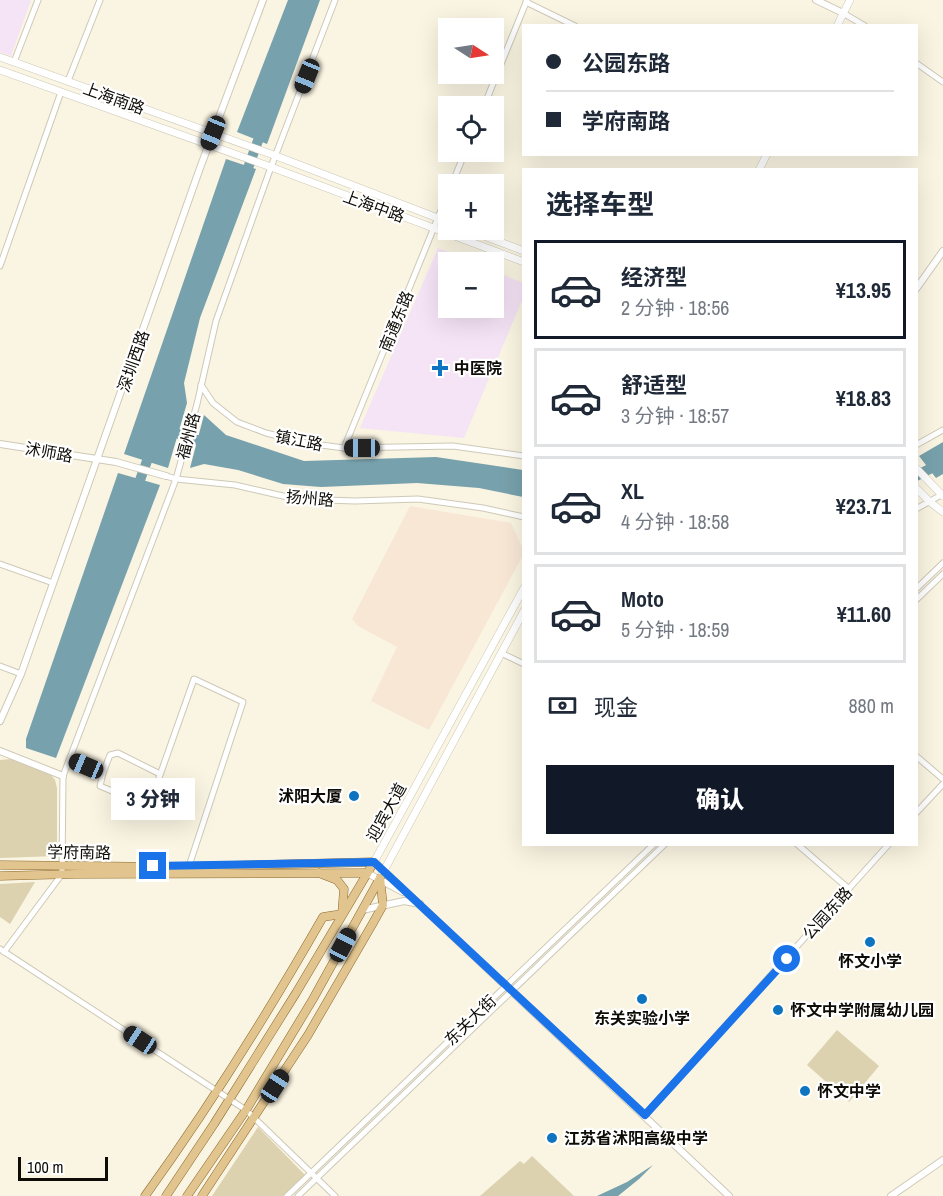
<!DOCTYPE html>
<html lang="zh">
<head>
<meta charset="utf-8">
<style>
	body { margin:0; font-family:"Archivo Narrow","Noto Sans SC",sans-serif; background:#f2f2f3; color:#1f2937; height:100vh; display:flex; flex-direction:column; font-size:22px; white-space:nowrap }
	* { box-sizing:border-box; margin:0 }
	p { font-size:20px; color:#747a83 }
	.icon { flex:none; width:33px; height:33px; fill:none; stroke:currentColor; stroke-width:2; stroke-linecap:round; stroke-linejoin:round }
	.map { position:relative; flex:1; overflow:hidden }
	.sheet { position:absolute; left:522px; top:168px; width:396px; height:678px; display:flex; flex-direction:column; background:#fff; border-radius:0px; box-shadow:0 6px 24px #0002 }
	.sheet>* { flex:none }
	.guide { position:absolute; left:522px; top:24px; width:396px; height:132px; border-radius:0px; box-shadow:0 6px 24px #0002; display:grid; align-content:center; height:132px; padding:0 24px; background:#fff }
	.needle { width:39px; rotate:102deg }
	.fabs { position:absolute; left:438px; top:18px; display:grid; gap:12px }
	.fabs a { display:grid; place-items:center; width:66px; height:66px; border-radius:0px; background:#fff; box-shadow:0 6px 24px #0002; font-size:30px }
	.scale { position:absolute; left:18px; bottom:15px; width:90px; box-sizing:border-box; padding-left:6px; border:3px solid #0e0c06; border-top:0; font-size:16px; line-height:21px; white-space:nowrap; color:#0e0c06; -webkit-text-stroke:4px #fff; paint-order:stroke }
	.end { position:absolute; width:27px; height:27px; margin:-14px; border:8px solid #1a73e8; background:#fff; box-shadow:0 0 0 3px #fff }
	.from { border-radius:50% }
	.bubble { position:absolute; height:42px; border-radius:0px; background:#fff; box-shadow:0 6px 24px #0002; font-size:20px; font-weight:800; line-height:42px; text-align:center }
	.car { position:absolute; width:18px; height:36px; margin:-18px -9px; border-radius:8px; box-shadow:0 0 4px 2px #0007; background:linear-gradient(#222 24%,#8ab4d8 0 40%,#222 0 76%,#8ab4d8 0 86%,#222 0) }
	.guide b { display:flex; align-items:center; gap:21px; height:57px; font-size:22px }
	.guide b+b { border-top:2px solid #e0e1e3 }
	.guide i { width:15px; height:15px; background:#1f2937 }
	ul { padding:0; list-style:none }
	li { display:flex; align-items:center; gap:18px; height:99px; margin:0 12px 9px; padding:0 12px; border:3px solid #e0e1e3; border-radius:0px }
	li div { flex:1 }
	li b { display:block; font-size:22px }
	li em { font-style:normal; font-weight:800 }
	li.selected { border-color:#111827 }
	li>.icon { width:54px; height:54px; stroke-width:1.5 }
	h2 { padding:0 24px; font-size:27px; line-height:72px }
	.pay { display:flex; align-items:center; gap:15px; height:66px; padding:0 24px; font-size:22px }
	.pay p { margin-inline-start:auto }
	.button { display:flex; gap:12px; margin-top:auto; padding:12px 24px }
	.button a { flex:1; height:69px; border-radius:0px; background:#111827; color:#fff; font-size:24px; font-weight:800; line-height:69px; text-align:center }
	.map>svg:first-child { display:block }
	.commercial { fill:#f8e7d5 }
	.medical { fill:#f5e4f6 }
	.green { fill:#dcd2b0 }
	.water { fill:#77a1ac }
	.lines { fill:none; stroke-linecap:round; stroke-linejoin:round }
	.river { stroke:#77a1ac; stroke-width:10 }
	.minor-casing { stroke:#cec9b7; stroke-width:7 }
	.tertiary-casing { stroke:#cec9b7; stroke-width:8 }
	.secondary-casing { stroke:#cec9b7; stroke-width:8 }
	.primary-casing { stroke:#8b6a2e; stroke-width:9 }
	.minor { stroke:#fff; stroke-width:5 }
	.tertiary { stroke:#fff; stroke-width:6 }
	.secondary { stroke:#fff; stroke-width:7 }
	.primary { stroke:#e2c48f; stroke-width:8 }
	.route { stroke:#1a73e8; stroke-width:8 }
	.poi-dot { fill:#0e74c0; stroke:#fff; stroke-width:2 }
	.labels { text-anchor:middle; dominant-baseline:central; stroke-width:4.5; stroke-linejoin:round; paint-order:stroke }
	.street-label { font-size:16px; fill:#0e0c06; stroke:#fff }
	.poi-label { font-size:16px; font-weight:bold; fill:#0e0c06; stroke:#fff; text-anchor:start }
</style>
</head>
<body>
<div class="map">
<svg width="943" height="1196" viewBox="0 0 943 1196">
	<rect width="100%" height="100%" fill="#faf4e2"/>
	<polygon class="commercial" points="410,506 511,523 523,549 523,555 429,730 371,701 397,647 358,626 352,619"/>
	<g class="medical">
		<polygon points="0,0 31,0 11,56 0,52"/>
		<polygon points="438,248 473,262 448,262 448,308 494,308 494,271 523,283 523,298 464,438 360,428"/>
	</g>
	<g class="green">
		<polygon points="11,759 48,771 55,780 57,788 57,856 0,858 0,760"/>
		<polygon points="35,882 10,924 0,917 0,884"/>
		<polygon points="837,1030 879,1066 849,1102 807,1065"/>
		<polygon points="258,1127 305,1175 283,1196 212,1196"/>
		<polygon points="532,1156 574,1196 480,1196 520,1161 524,1164"/>
	</g>
	<g class="water">
		<polygon points="288,0 320,0 267,144 237,132"/>
		<polygon points="226,159 256,169 200,318 184,383 187,403 168,468 124,454"/>
		<polygon points="204,415 226,435 304,461 436,457 523,470 523,497 479,488 417,483 321,487 283,484 238,470 204,464 190,468"/>
		<polygon points="943,442 943,474 936,478 919,456"/>
		<polygon points="118,473 160,485 56,758 26,748 26,739"/>
		<polygon points="653,1165 639,1179 618,1196 597,1196 627,1182"/>
	</g>
	<g class="lines">
		<g class="river">
			<polyline points="244,179 263,127"/>
			<polyline points="167,430 209,444"/>
			<polyline points="916,476 943,462"/>
			<polyline points="136,491 151,450"/>
		</g>
		<defs>
			<g id="minor">
				<polyline points="526,2 575,26"/>
				<polyline points="843,13 865,26"/>
				<polyline points="14,62 38,0"/>
				<polyline points="916,63 943,82"/>
				<polyline points="68,81 100,0"/>
				<polyline points="484,106 527,0"/>
				<polyline points="452,184 465,152"/>
				<polyline points="0,266 61,92"/>
				<polyline points="201,385 213,403 237,422 266,433 306,443 344,448 453,446 524,456"/>
				<polyline points="916,445 943,430"/>
				<polyline points="344,448 448,193"/>
				<polyline points="166,476 176,479 235,485 296,499 355,501 418,499 483,508 524,517"/>
				<polyline points="916,509 943,494"/>
				<polyline points="0,564 53,583"/>
				<polyline points="916,589 943,563"/>
				<polyline points="916,600 943,574"/>
				<polyline points="501,653 524,664"/>
				<polyline points="0,666 21,674"/>
				<polyline points="916,756 943,779"/>
				<polyline points="70,759 103,773 100,786 119,794 154,792 194,679 243,702 189,866"/>
				<polyline points="103,773 110,755 118,753 160,774"/>
				<polyline points="916,813 943,784"/>
				<polyline points="797,844 849,889"/>
				<polyline points="0,949 246,1110 335,1196"/>
				<polyline points="4,952 62,874 63,776 176,479 197,404 216,321 271,167 335,0"/>
				<polyline points="645,1115 889,844"/>
				<polyline points="287,1196 654,844"/>
				<polyline points="298,1196 665,844"/>
			</g>
			<g id="tertiary">
				<polyline points="816,0 843,13"/>
				<polyline points="916,289 943,251"/>
				<polyline points="0,444 116,462 166,476"/>
				<polyline points="0,721 21,674 200,168 263,0"/>
				<polyline points="0,751 63,776"/>
				<polyline points="374,862 729,1196"/>
				<polyline points="367,873 403,892"/>
				<polyline points="362,910 404,901 420,904"/>
				<polyline points="891,1196 943,1160"/>
			</g>
			<g id="secondary">
				<polyline points="837,26 850,0"/>
				<polyline points="0,57 271,154 448,222"/>
				<polyline points="0,70 271,167 524,262"/>
				<polyline points="759,170 767,154"/>
				<polyline points="468,230 524,251"/>
				<polyline points="916,468 943,496"/>
				<polyline points="916,488 930,502 943,512"/>
				<polyline points="374,862 524,588"/>
				<polyline points="380,878 524,611"/>
			</g>
			<g id="primary">
				<polyline points="0,865 173,867 374,862"/>
				<polyline points="0,876 75,874 367,873"/>
				<path d="M 145,1196 C 210,1106 268,1013 323,917 L 342,914 L 344,889 L 337,880 L 319,873"/>
				<polyline points="166,1196 214,1124 296,993 374,862"/>
				<polyline points="187,1196 246,1110 313,999 380,878"/>
				<polyline points="202,1196 308,1035 373,923 383,905 380,878"/>
			</g>
		</defs>
		<use href="#minor" class="minor-casing"/>
		<use href="#tertiary" class="tertiary-casing"/>
		<use href="#secondary" class="secondary-casing"/>
		<use href="#primary" class="primary-casing"/>
		<use href="#minor" class="minor"/>
		<use href="#tertiary" class="tertiary"/>
		<use href="#secondary" class="secondary"/>
		<use href="#primary" class="primary"/>
	</g>
	<g class="lines">
		<polyline class="route" points="153,866 374,862 645,1115 787,959"/>
	</g>
	<g class="poi-dot">
		<path d="M437 359h6v6h6v6h-6v6h-6v-6h-6v-6h6z"/>
		<circle cx="354" cy="796" r="6"/>
		<circle cx="870" cy="942" r="6"/>
		<circle cx="642" cy="999" r="6"/>
		<circle cx="778" cy="1010" r="6"/>
		<circle cx="805" cy="1091" r="6"/>
		<circle cx="552" cy="1138" r="6"/>
	</g>
	<g class="labels">
		<g class="street-label">
			<text transform="translate(114 98) rotate(20)">上海南路</text>
			<text transform="translate(374 206) rotate(20)">上海中路</text>
			<text transform="translate(396 321) rotate(-68)">南通东路</text>
			<text transform="translate(133 361) rotate(-71)">深圳西路</text>
			<text transform="translate(188 436) rotate(-75)">福州路</text>
			<text transform="translate(299 440) rotate(11)">镇江路</text>
			<text transform="translate(49 452) rotate(10)">沭师路</text>
			<text transform="translate(310 498) rotate(5)">扬州路</text>
			<text transform="translate(386 812) rotate(-61)">迎宾大道</text>
			<text transform="translate(79 852) rotate(1)">学府南路</text>
			<text transform="translate(827 913) rotate(-48)">公园东路</text>
			<text transform="translate(470 1020) rotate(-44)">东关大街</text>
		</g>
		<g class="poi-label">
			<text x="454" y="368">中医院</text>
			<text x="342" y="796" text-anchor="end">沭阳大厦</text>
			<text x="870" y="961" text-anchor="middle">怀文小学</text>
			<text x="790" y="1010">怀文中学附属幼儿园</text>
			<text x="642" y="1018" text-anchor="middle">东关实验小学</text>
			<text x="817" y="1091">怀文中学</text>
			<text x="564" y="1138">江苏省沭阳高级中学</text>
		</g>
	</g>
</svg>
<div class="fabs">
<a><svg class="needle" viewBox="-14 -14 28 28"><path d="M0-13l5 13h-10z" fill="#e53935"/><path d="M0 13l5-13h-10z" fill="#747a83"/></svg></a>
<a><svg class="icon" aria-label="locate" viewBox="0 0 24 24"><circle cx="12" cy="12" r="6"/><path d="M12 2v4M12 18v4M2 12h4M18 12h4"/></svg></a>
<a>+</a>
<a>−</a>
</div>
<div class="scale">100 m</div>
<i class="end from" style="left:787px;top:959px"></i>
<i class="end" style="left:153px;top:866px"></i>
<div class="bubble" style="left:111px;top:778px;width:84px">3 分钟</div>
<i class="car" style="left:307px;top:76px;rotate:202deg"></i>
<i class="car" style="left:213px;top:133px;rotate:202deg"></i>
<i class="car" style="left:362px;top:448px;rotate:270deg"></i>
<i class="car" style="left:86px;top:766px;rotate:293deg"></i>
<i class="car" style="left:343px;top:945px;rotate:28deg"></i>
<i class="car" style="left:140px;top:1040px;rotate:303deg"></i>
<i class="car" style="left:275px;top:1086px;rotate:33deg"></i>
<div class="guide">
<b><i class="from"></i>公园东路</b>
<b><i></i>学府南路</b>
</div>
<section class="sheet">
<h2>选择车型</h2>
<ul>
<li class="selected"><svg class="icon" aria-label="car" viewBox="0 0 24 24"><path d="M5 17H2v-5l4-1 3-4h7l3 4 3 1v5h-3M9 17h6M6 11h13"/><circle cx="7" cy="17" r="2"/><circle cx="17" cy="17" r="2"/></svg><div><b>经济型</b><p>2 分钟 · 18:56</p></div><em>¥13.95</em></li>
<li><svg class="icon" aria-label="car" viewBox="0 0 24 24"><path d="M5 17H2v-5l4-1 3-4h7l3 4 3 1v5h-3M9 17h6M6 11h13"/><circle cx="7" cy="17" r="2"/><circle cx="17" cy="17" r="2"/></svg><div><b>舒适型</b><p>3 分钟 · 18:57</p></div><em>¥18.83</em></li>
<li><svg class="icon" aria-label="car" viewBox="0 0 24 24"><path d="M5 17H2v-5l4-1 3-4h7l3 4 3 1v5h-3M9 17h6M6 11h13"/><circle cx="7" cy="17" r="2"/><circle cx="17" cy="17" r="2"/></svg><div><b>XL</b><p>4 分钟 · 18:58</p></div><em>¥23.71</em></li>
<li><svg class="icon" aria-label="car" viewBox="0 0 24 24"><path d="M5 17H2v-5l4-1 3-4h7l3 4 3 1v5h-3M9 17h6M6 11h13"/><circle cx="7" cy="17" r="2"/><circle cx="17" cy="17" r="2"/></svg><div><b>Moto</b><p>5 分钟 · 18:59</p></div><em>¥11.60</em></li>
</ul>
<div class="pay"><svg class="icon" aria-label="cash" viewBox="0 0 24 24"><path d="M3 7h18v10H3z"/><circle cx="12" cy="12" r="2"/></svg>现金<p>880 m</p></div>
<div class="button"><a>确认</a></div>
</section>
</div>
</body>
</html>
